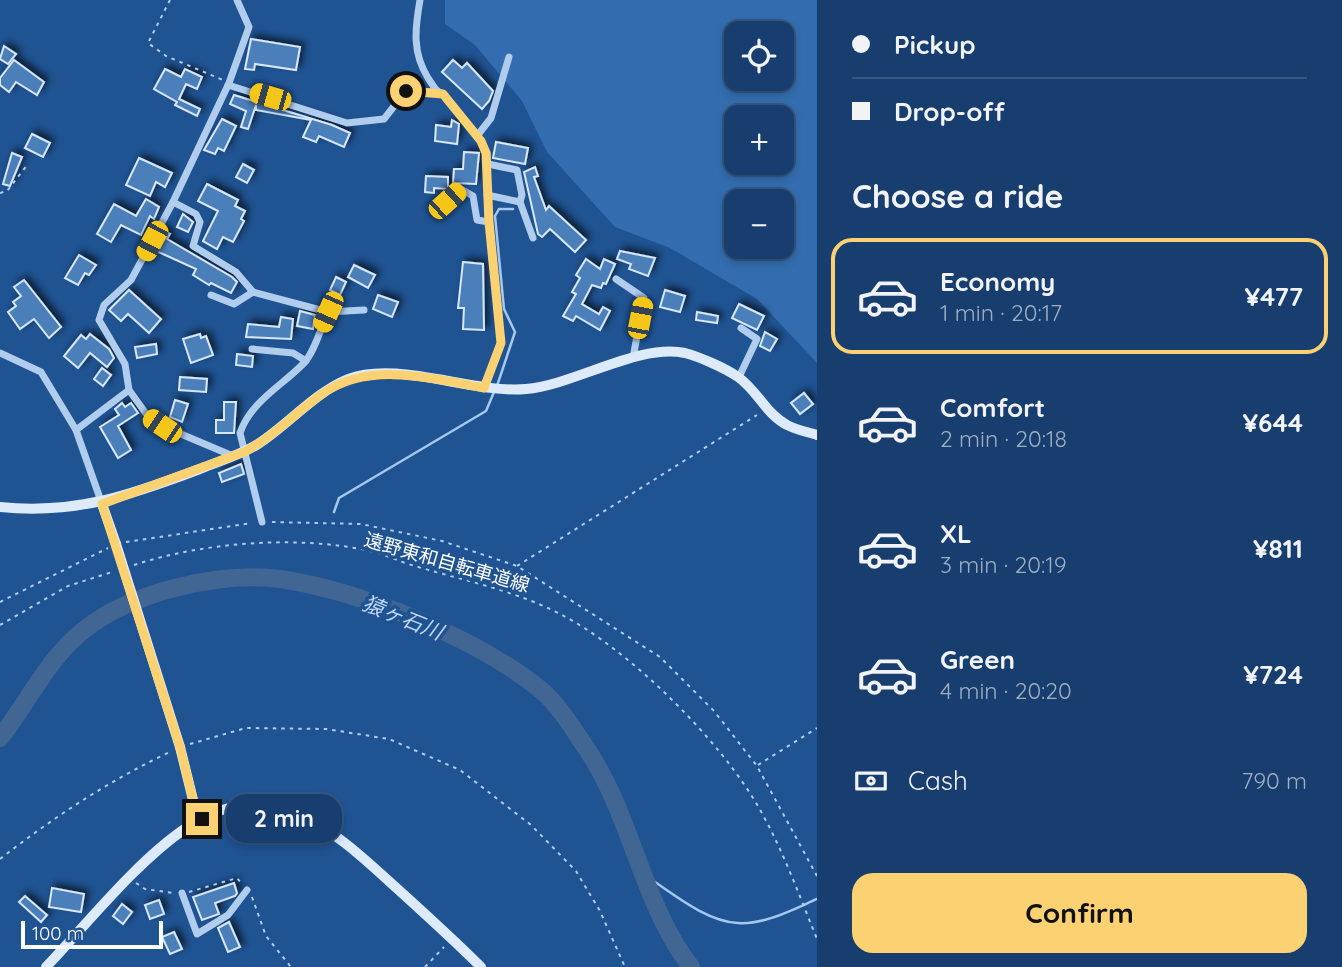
<!DOCTYPE html>
<html lang="en">
<head>
<meta charset="utf-8">
<style>
	body { margin:0; font-family:Quicksand,"Noto Sans JP",sans-serif; background:#204573; color:#f1f3f6; height:100vh; display:flex; flex-direction:column; font-size:26px; white-space:nowrap }
	* { box-sizing:border-box; margin:0 }
	p { font-size:23px; color:#9eaec2 }
	.icon { flex:none; width:38px; height:38px; fill:none; stroke:currentColor; stroke-width:2; stroke-linecap:round; stroke-linejoin:round }
	.map { position:relative; flex:1; overflow:hidden }
	.drawer { display:flex; flex-direction:column; background:#173e6e; width:525px }
	.drawer>* { flex:none }
	.banner { display:grid; align-content:center; height:154px; padding:0 35px; background:#173e6e }
	.buttons { position:absolute; left:724px; top:21px; display:grid; gap:14px }
	.buttons a { display:grid; place-items:center; width:70px; height:70px; border-radius:14px; background:#173e6e; box-shadow:0 4px 10px #0003,0 0 0 2px #365781; font-size:35px }
	.scale { position:absolute; left:21px; bottom:18px; width:142px; box-sizing:border-box; padding-left:7px; border:4px solid #fff; border-top:0; font-size:19px; line-height:24px; white-space:nowrap; color:#fff; -webkit-text-stroke:5px #1f5392; paint-order:stroke }
	.end { position:absolute; width:32px; height:32px; margin:-16px; border:9px solid #fbd171; background:#111; box-shadow:0 0 0 4px #111 }
	.from { border-radius:50% }
	.bubble { position:absolute; height:49px; border-radius:21px; background:#173e6e; box-shadow:0 4px 10px #0003,0 0 0 2px #365781; font-size:23px; font-weight:700; line-height:49px; text-align:center }
	.car { position:absolute; width:21px; height:42px; margin:-21px -10px; border-radius:9px; box-shadow:0 0 5px 2px #0007; background:linear-gradient(#f5c518 24%,#345 0 40%,#f5c518 0 76%,#345 0 86%,#f5c518 0) }
	.banner b { display:flex; align-items:center; gap:24px; height:66px; font-size:26px }
	.banner b+b { border-top:2px solid #365781 }
	.banner i { width:18px; height:18px; background:#f1f3f6 }
	ul { padding:0; list-style:none }
	li { display:flex; align-items:center; gap:21px; height:116px; margin:0 14px 10px; padding:0 21px; border:4px solid transparent; border-radius:21px }
	li div { flex:1 }
	li b { display:block; font-size:26px }
	li em { font-style:normal; font-weight:700 }
	li.current { border-color:#fbd171 }
	li>.icon { width:63px; height:63px; stroke-width:1.5 }
	h2 { padding:0 35px; font-size:32px; line-height:84px }
	.pay { display:flex; align-items:center; gap:18px; height:77px; padding:0 35px; font-size:26px }
	.pay p { margin-inline-start:auto }
	.cta { display:flex; gap:14px; margin-top:auto; padding:14px 35px }
	.cta a { flex:1; height:80px; border-radius:21px; background:#fbd171; color:#111; font-size:28px; font-weight:700; line-height:80px; text-align:center }
	main { display:flex; flex:1; min-height:0 }
	.map>svg:first-child { display:block }
	.green { fill:#336daf; fill-rule:evenodd }
	.lines { fill:none; stroke-linecap:round; stroke-linejoin:round }
	.stream { stroke:#a4c8ef; stroke-width:2.5 }
	.river { stroke:#416693; stroke-width:18 }
	.building { fill:#4c7fba; stroke:#d6e7fa; stroke-width:2; filter:url(#shadow) }
	.path { stroke:#b1cdee; stroke-width:2; stroke-dasharray:3.5 5; stroke-linecap:butt }
	.street { stroke:#b1cdee; stroke-width:7 }
	.secondary { stroke:#ddeafa; stroke-width:10 }
	.secondary-bridge { stroke:#ddeafa; stroke-width:10 }
	.route { stroke:#fbd171; stroke-width:9 }
	.labels { text-anchor:middle; dominant-baseline:central; stroke-width:7; stroke-linejoin:round; paint-order:stroke }
	.street-label { font-size:19px; fill:#fff; stroke:#1f5392 }
	.water-label { font-size:21px; font-style:italic; fill:#bdd7f4; stroke:#1f5392 }
</style>
</head>
<body>
<main>
<div class="map">
<svg width="817" height="967" viewBox="0 0 817 967">
	<defs>
		<filter id="shadow"><feDropShadow dx="4" dy="-4" stdDeviation="3.5" flood-color="#0009"/></filter>
	</defs>
	<rect width="100%" height="100%" fill="#1f5392"/>
	<path class="green" d="M 445,0 L 817,0 L 817,363 L 757,299 L 670,248 L 615,227 L 547,152 L 522,101 L 475,45 L 445,24 ZM 737,33 L 782,33 L 782,79 L 737,79 ZM 737,117 L 782,117 L 782,163 L 737,163 ZM 737,201 L 782,201 L 782,247 L 737,247 Z"/>
	<g class="lines">
		<g class="stream">
			<polyline points="497,386 515,332 504,309 495,216 499,209 513,209"/>
			<polyline points="334,512 339,498 486,411 494,392"/>
			<path d="M 640,872 C 669,890 703,921 738,923 C 764,925 794,909 817,899"/>
		</g>
		<path class="river" d="M 0,738 C 28,702 48,658 84,630 C 131,592 221,571 280,579 C 361,591 477,638 541,690 C 558,704 574,730 586,748 C 632,815 641,902 691,967"/>
	</g>
	<g class="building">
		<polygon points="251,39 300,47 296,70 255,64 254,70 245,69"/>
		<polygon points="4,46 16,54 8,64 0,59"/>
		<polygon points="14,60 44,82 37,95 16,82 9,92 0,85 0,78"/>
		<polygon points="453,60 462,68 467,63 493,91 489,101 482,109 442,72"/>
		<polygon points="165,69 181,77 185,69 202,77 197,89 186,84 179,99 200,109 197,116 175,105 177,102 154,89"/>
		<polygon points="234,95 332,125 350,133 344,147 319,136 316,142 303,137 311,120 256,110 256,105 248,129 241,127 246,111 230,104"/>
		<polygon points="222,119 236,126 224,151 218,148 215,154 204,150"/>
		<polygon points="452,120 459,124 457,144 435,141 436,125 451,127"/>
		<polygon points="32,134 50,143 43,157 25,148"/>
		<polygon points="496,142 528,148 525,164 493,158"/>
		<polygon points="464,152 479,153 476,184 453,183 454,169 463,169"/>
		<polygon points="12,153 22,157 10,186 3,184"/>
		<polygon points="139,158 172,173 165,187 156,182 150,196 126,185"/>
		<polygon points="243,164 254,170 247,183 236,177"/>
		<polygon points="535,167 538,176 534,177 546,210 549,206 586,240 575,252 550,229 542,237 538,234 524,172"/>
		<polygon points="426,176 448,177 448,189 434,188 434,193 425,192"/>
		<polygon points="207,184 238,200 235,206 245,211 241,219 244,221 233,242 223,237 217,249 203,241 218,211 198,201"/>
		<polygon points="146,199 159,207 154,219 150,216 141,235 121,225 111,242 97,234 114,204 136,216"/>
		<polygon points="183,214 193,222 188,232 177,227"/>
		<polygon points="164,231 170,234 167,239 232,277 237,282 231,293 211,283 209,285 193,275 196,269 154,250"/>
		<polygon points="620,251 655,258 648,276 629,269 631,264 617,259"/>
		<polygon points="79,255 96,265 89,275 85,273 78,285 65,278"/>
		<polygon points="586,259 600,269 604,259 615,264 606,284 603,283 601,288 592,285 582,304 599,314 603,307 610,311 600,330 576,316 573,321 563,316 576,294 572,292 580,278 576,275"/>
		<polygon points="463,262 483,264 484,330 463,329 464,308 458,308"/>
		<polygon points="354,265 375,275 368,288 348,277"/>
		<polygon points="336,277 346,282 340,295 330,290"/>
		<polygon points="24,280 61,327 49,338 34,319 20,329 8,312 16,306 13,302 21,296 14,287"/>
		<polygon points="129,290 161,319 149,333 128,314 121,321 109,310"/>
		<polygon points="665,290 685,296 680,312 660,307"/>
		<polygon points="378,295 398,302 392,317 373,309"/>
		<polygon points="739,304 764,316 757,330 732,318"/>
		<polygon points="300,311 315,315 313,329 297,326"/>
		<polygon points="697,312 718,316 717,323 696,320"/>
		<polygon points="281,317 293,319 291,339 246,337 248,324 279,327"/>
		<polygon points="765,332 777,339 770,351 760,346"/>
		<polygon points="90,334 109,349 114,358 107,367 90,353 78,368 64,356 81,335 86,339"/>
		<polygon points="200,334 201,338 206,336 213,355 191,363 183,339"/>
		<polygon points="156,344 157,354 137,358 135,347"/>
		<polygon points="237,354 253,356 252,367 236,365"/>
		<polygon points="102,368 111,375 103,386 94,379"/>
		<polygon points="180,377 207,379 206,392 179,390"/>
		<polygon points="804,393 813,404 800,414 791,403"/>
		<polygon points="175,400 188,404 182,422 170,417"/>
		<polygon points="224,402 236,402 234,433 216,433 216,420 224,420"/>
		<polygon points="122,403 125,407 131,403 138,413 118,426 131,450 118,458 100,427 119,415 115,409"/>
		<polygon points="241,464 244,474 222,482 219,473"/>
		<polygon points="234,883 237,893 235,896 215,903 219,914 202,920 193,897"/>
		<polygon points="52,888 84,894 81,912 49,907"/>
		<polygon points="25,896 47,915 41,922 19,902"/>
		<polygon points="159,900 164,914 150,919 145,905"/>
		<polygon points="122,904 132,912 123,924 113,916"/>
		<polygon points="229,922 240,947 228,952 218,928"/>
		<polygon points="174,932 182,949 170,954 162,937"/>
	</g>
	<g class="lines">
		<g class="path">
			<polyline points="170,0 148,43 166,56 223,80"/>
			<polyline points="0,193 7,191 28,164"/>
			<polyline points="272,522 361,524 442,541 517,566 660,657 714,711 757,766 817,876"/>
			<polyline points="126,542 252,523"/>
			<path d="M 134,565 C 204,542 298,535 370,551 C 385,554 400,562 415,566 C 465,581 514,590 560,614 C 629,649 721,741 759,808 C 783,850 799,895 817,939"/>
			<polyline points="517,566 757,415"/>
			<polyline points="0,602 108,548"/>
			<polyline points="0,625 68,586 112,572"/>
			<polyline points="190,744 246,728 326,729 389,739 460,770 531,825 576,871 600,911 625,967"/>
			<polyline points="758,765 817,728"/>
			<path d="M 0,859 C 54,817 110,780 172,751"/>
			<polyline points="136,883 145,889 173,893"/>
			<polyline points="189,892 237,878 242,884"/>
			<polyline points="252,897 266,936 291,967"/>
			<polyline points="425,967 444,947"/>
		</g>
		<g class="street">
			<path d="M 420,0 C 415,29 412,52 428,78 C 433,85 435,91 443,94 L 481,141 L 487,153 L 488,213 L 501,343 L 484,388"/>
			<polyline points="228,85 347,123 384,119 406,91 437,92"/>
			<polyline points="477,136 491,118 509,57"/>
			<polyline points="487,195 520,202 522,195 517,170 488,164"/>
			<polyline points="447,201 461,189 473,196 477,220 489,222"/>
			<polyline points="173,202 196,214 200,222 193,246 236,272 253,292"/>
			<polyline points="520,202 533,238"/>
			<polyline points="616,279 644,298 633,358"/>
			<polyline points="211,295 234,304 253,292 328,312"/>
			<polyline points="252,349 293,353 306,361"/>
			<polyline points="0,353 41,372 76,430 102,504"/>
			<polyline points="739,377 757,339 741,328"/>
			<polyline points="76,430 129,390"/>
			<polyline points="233,456 162,426 147,415 129,390 125,364 99,320 104,305 131,280 173,202 229,83 249,27 237,0"/>
			<path d="M 262,522 L 240,433 C 251,401 282,386 304,363 C 315,351 321,327 328,312 L 364,310"/>
			<polyline points="182,893 197,934 228,915 247,890"/>
		</g>
		<g class="secondary">
			<polyline points="102,504 116,544"/>
			<path d="M 0,507 C 75,515 131,495 200,469 C 219,461 241,455 258,444 C 289,424 314,393 348,379 C 397,360 473,394 526,389 C 574,385 639,343 685,353 C 700,357 725,368 738,377 C 757,390 766,414 787,425 C 796,430 808,432 817,435"/>
			<polyline points="180,747 197,816 203,819"/>
			<path d="M 46,967 C 88,923 136,862 186,828 C 269,772 331,828 391,883 C 422,911 452,938 481,967"/>
		</g>
		<polyline class="secondary-bridge" points="116,544 180,747"/>
	</g>
	<g class="lines">
		<path class="route" d="M 202,819 L 197,816 L 180,747 L 102,504 L 244,452 C 273,437 295,413 322,394 C 369,361 431,378 484,388 L 501,343 L 489,222 L 486,153 L 481,141 L 443,94 L 406,91"/>
	</g>
	<g class="labels">
		<g class="street-label">
			<text transform="translate(447 562) rotate(16)">遠野東和自転車道線</text>
		</g>
		<g class="water-label">
			<text transform="translate(403 617) rotate(22)">猿ヶ石川</text>
		</g>
	</g>
</svg>
<div class="buttons">
<a><svg class="icon" aria-label="locate" viewBox="0 0 24 24"><circle cx="12" cy="12" r="6"/><path d="M12 2v4M12 18v4M2 12h4M18 12h4"/></svg></a>
<a>+</a>
<a>−</a>
</div>
<div class="scale">100 m</div>
<i class="end from" style="left:406px;top:91px"></i>
<i class="end" style="left:202px;top:819px"></i>
<div class="bubble" style="left:226px;top:794px;width:116px">2 min</div>
<i class="car" style="left:270px;top:97px;rotate:286deg"></i>
<i class="car" style="left:447px;top:201px;rotate:48deg"></i>
<i class="car" style="left:152px;top:241px;rotate:208deg"></i>
<i class="car" style="left:328px;top:312px;rotate:204deg"></i>
<i class="car" style="left:640px;top:318px;rotate:11deg"></i>
<i class="car" style="left:162px;top:426px;rotate:304deg"></i>
</div>
<section class="drawer">
<div class="banner">
<b><i class="from"></i>Pickup</b>
<b><i></i>Drop-off</b>
</div>
<h2>Choose a ride</h2>
<ul>
<li class="current"><svg class="icon" aria-label="car" viewBox="0 0 24 24"><path d="M5 17H2v-5l4-1 3-4h7l3 4 3 1v5h-3M9 17h6M6 11h13"/><circle cx="7" cy="17" r="2"/><circle cx="17" cy="17" r="2"/></svg><div><b>Economy</b><p>1 min · 20:17</p></div><em>¥477</em></li>
<li><svg class="icon" aria-label="car" viewBox="0 0 24 24"><path d="M5 17H2v-5l4-1 3-4h7l3 4 3 1v5h-3M9 17h6M6 11h13"/><circle cx="7" cy="17" r="2"/><circle cx="17" cy="17" r="2"/></svg><div><b>Comfort</b><p>2 min · 20:18</p></div><em>¥644</em></li>
<li><svg class="icon" aria-label="car" viewBox="0 0 24 24"><path d="M5 17H2v-5l4-1 3-4h7l3 4 3 1v5h-3M9 17h6M6 11h13"/><circle cx="7" cy="17" r="2"/><circle cx="17" cy="17" r="2"/></svg><div><b>XL</b><p>3 min · 20:19</p></div><em>¥811</em></li>
<li><svg class="icon" aria-label="car" viewBox="0 0 24 24"><path d="M5 17H2v-5l4-1 3-4h7l3 4 3 1v5h-3M9 17h6M6 11h13"/><circle cx="7" cy="17" r="2"/><circle cx="17" cy="17" r="2"/></svg><div><b>Green</b><p>4 min · 20:20</p></div><em>¥724</em></li>
</ul>
<div class="pay"><svg class="icon" aria-label="cash" viewBox="0 0 24 24"><path d="M3 7h18v10H3z"/><circle cx="12" cy="12" r="2"/></svg>Cash<p>790 m</p></div>
<div class="cta"><a>Confirm</a></div>
</section>
</main>
</body>
</html>
